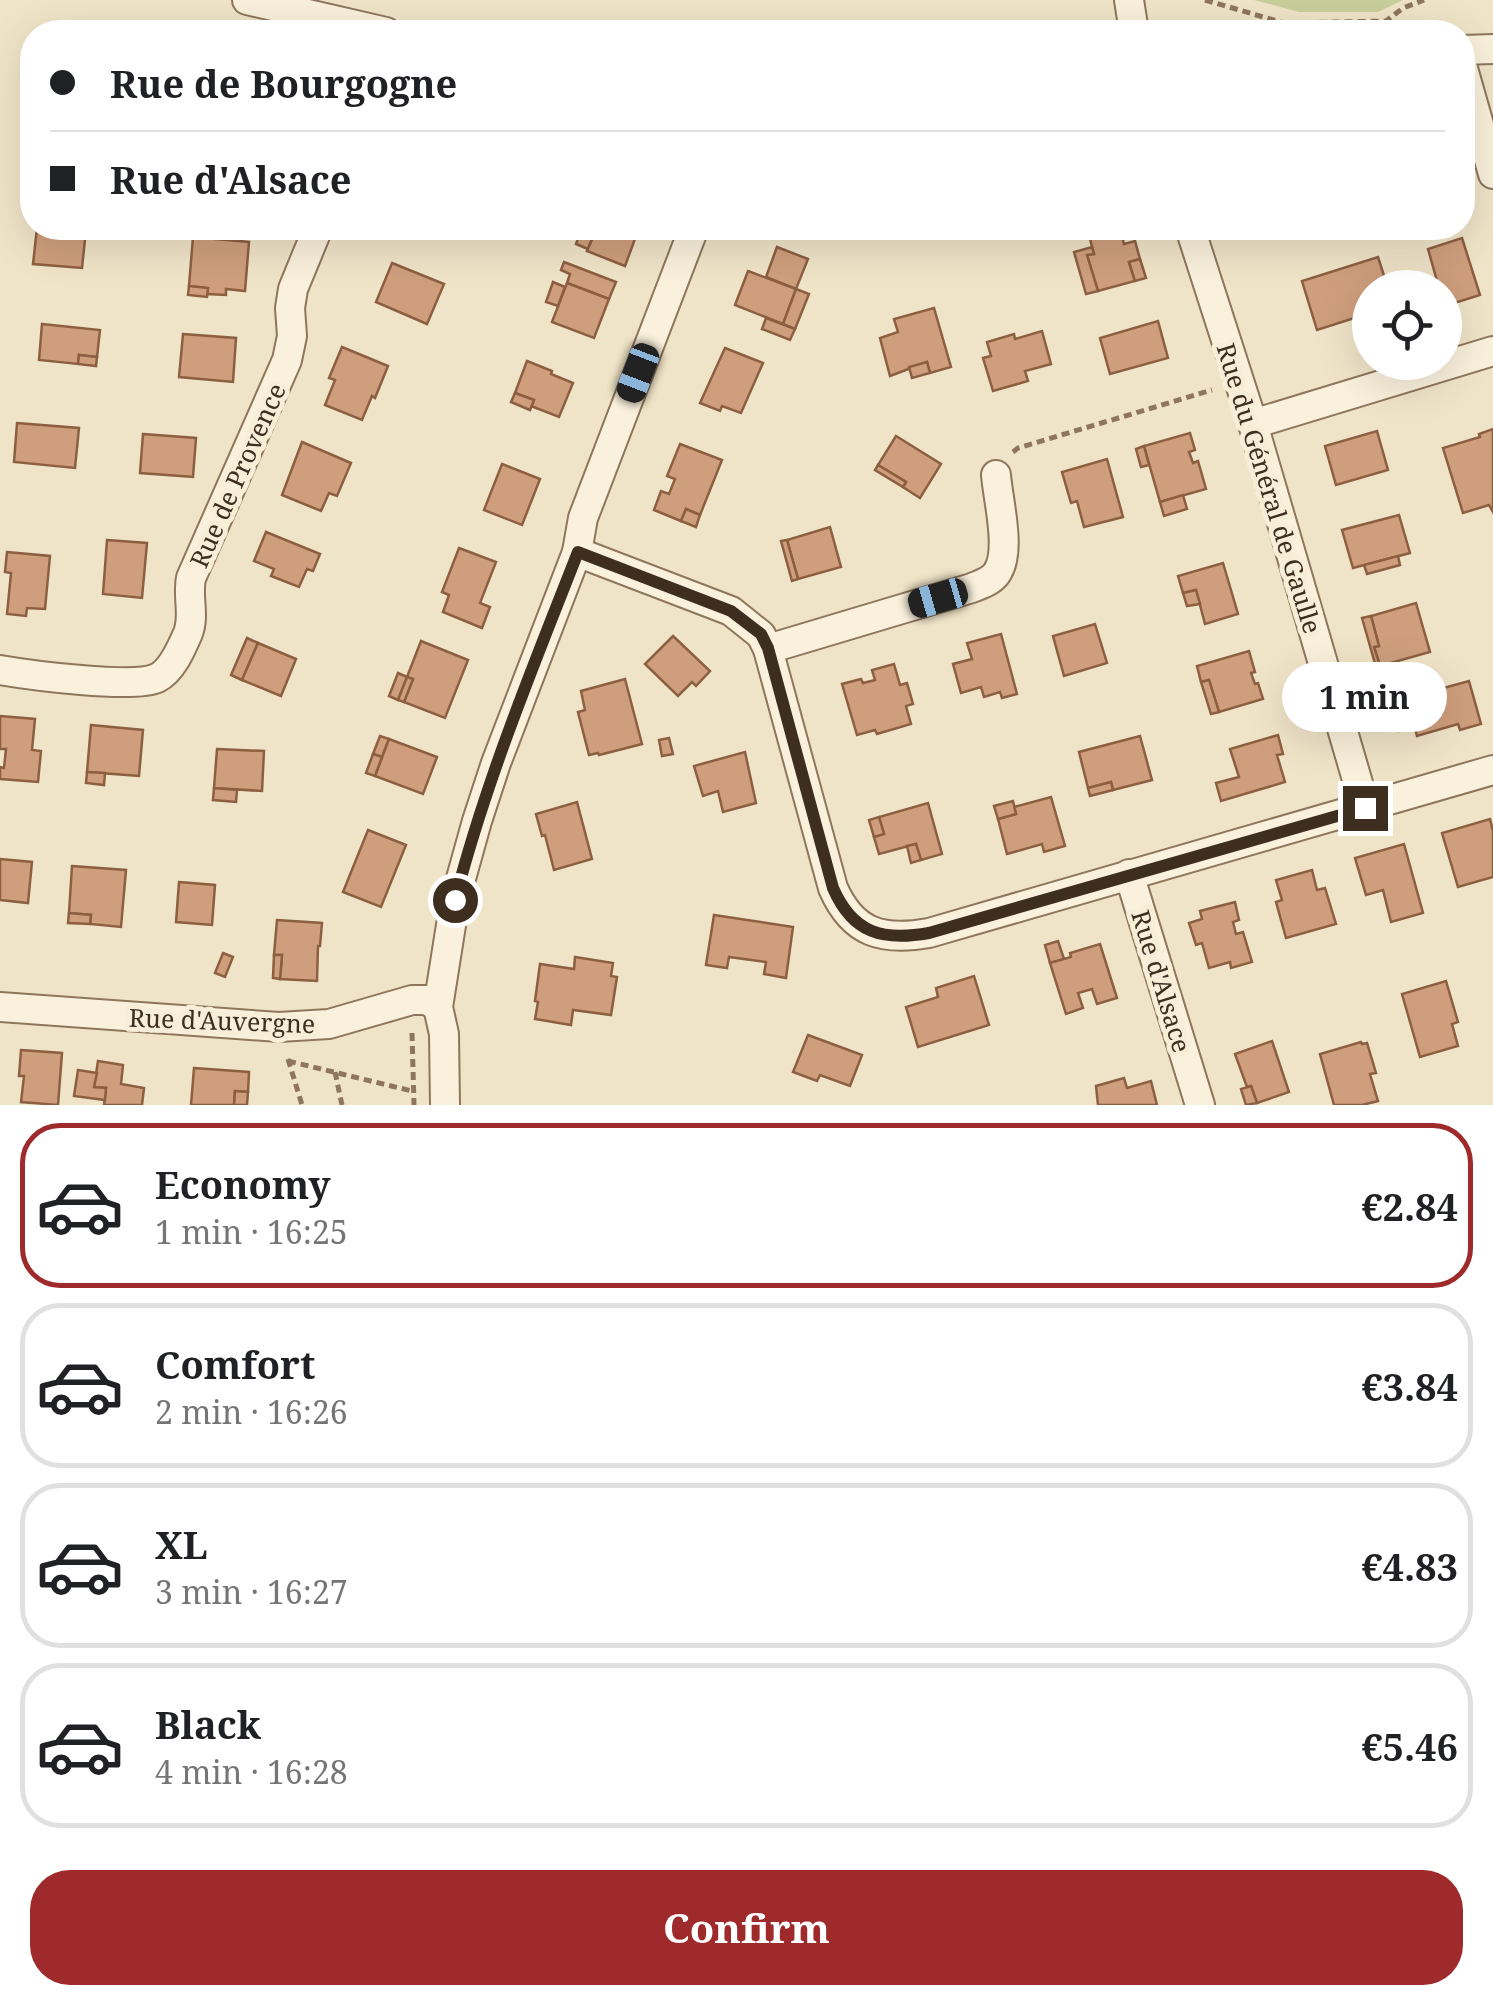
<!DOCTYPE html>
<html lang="en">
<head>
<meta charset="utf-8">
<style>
	body { margin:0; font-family:"Noto Serif",serif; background:#f6f6f6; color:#202124; height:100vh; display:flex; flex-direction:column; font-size:38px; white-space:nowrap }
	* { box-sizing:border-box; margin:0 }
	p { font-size:32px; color:#757577 }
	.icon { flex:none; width:55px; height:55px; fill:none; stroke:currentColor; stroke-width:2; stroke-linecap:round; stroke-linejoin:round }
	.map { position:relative; height:1105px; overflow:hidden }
	.side { display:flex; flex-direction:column; background:#fff; flex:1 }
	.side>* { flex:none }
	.hud { position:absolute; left:20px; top:20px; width:1455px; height:220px; border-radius:40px; box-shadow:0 10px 40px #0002; display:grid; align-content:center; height:220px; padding:0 30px; background:#fff }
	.tools { position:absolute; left:1352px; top:270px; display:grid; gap:20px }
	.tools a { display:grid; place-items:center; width:110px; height:110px; border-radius:50%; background:#fff; box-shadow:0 10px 40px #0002; font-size:50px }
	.end { position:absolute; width:45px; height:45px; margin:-22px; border:12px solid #3d2e20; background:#fff; box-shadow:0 0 0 5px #fff }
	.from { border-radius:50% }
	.bubble { position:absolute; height:70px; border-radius:35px; background:#fff; box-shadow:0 10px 40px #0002; font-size:32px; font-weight:700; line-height:70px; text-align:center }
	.car { position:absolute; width:30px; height:60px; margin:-30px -15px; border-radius:12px; box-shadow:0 0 8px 2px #0007; background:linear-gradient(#222 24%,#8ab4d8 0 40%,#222 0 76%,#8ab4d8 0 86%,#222 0) }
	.hud b { display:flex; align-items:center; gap:35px; height:95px; font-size:38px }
	.hud b+b { border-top:2px solid #e0e0e0 }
	.hud i { width:25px; height:25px; background:#202124 }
	ul { padding:18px 0 0; list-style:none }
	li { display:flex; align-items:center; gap:30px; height:165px; margin:0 20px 15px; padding:0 10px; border:5px solid #e0e0e0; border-radius:40px }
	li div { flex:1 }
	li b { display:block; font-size:38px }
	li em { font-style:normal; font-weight:700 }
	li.on { border-color:#9e2a2b }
	li>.icon { width:90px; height:90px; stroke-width:1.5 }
	.action { display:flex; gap:20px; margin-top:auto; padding:20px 30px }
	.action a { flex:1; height:115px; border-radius:40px; background:#9e2a2b; color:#fff; font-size:40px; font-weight:700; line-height:115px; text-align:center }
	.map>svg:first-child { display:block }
	.green { fill:#c9cf9b }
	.building { fill:#cf9f7d; stroke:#8d5f41; stroke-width:2.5 }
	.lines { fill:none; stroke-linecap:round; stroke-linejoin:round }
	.minor-casing { stroke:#8d765c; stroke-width:32 }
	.path { stroke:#8d765c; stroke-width:5; stroke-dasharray:8 5; stroke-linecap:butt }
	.minor { stroke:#faf1dc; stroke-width:28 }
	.route { stroke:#3d2e20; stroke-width:12 }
	.labels { text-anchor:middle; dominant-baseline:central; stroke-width:10; stroke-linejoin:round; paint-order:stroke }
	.street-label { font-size:25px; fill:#3d2e20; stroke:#f7eed8 }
</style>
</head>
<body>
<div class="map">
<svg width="1493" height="1105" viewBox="0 0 1493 1105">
	<rect width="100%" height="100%" fill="#f0e4c8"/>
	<polygon class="green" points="1254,0 1403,0 1378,12 1299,12"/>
	<g class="building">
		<polygon points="37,228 86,230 82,268 33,264"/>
		<polygon points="582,228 595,232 588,249 576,244"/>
		<polygon points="597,228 639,228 625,266 587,251"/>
		<polygon points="1087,228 1120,228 1124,244 1135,241 1140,259 1129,262 1135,281 1098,291 1087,255 1094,254"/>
		<polygon points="193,237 249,242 245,291 226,289 226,295 207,294 208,288 189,286"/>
		<polygon points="1462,238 1480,295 1445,306 1445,288 1439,288 1428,249"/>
		<polygon points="777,247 808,259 796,289 766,277"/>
		<polygon points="1092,247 1094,254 1087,255 1098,291 1086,294 1074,252"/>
		<polygon points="1378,257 1388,288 1370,288 1370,313 1317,330 1302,281"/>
		<polygon points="1140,259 1146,278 1135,281 1129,262"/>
		<polygon points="564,262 616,282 609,299 567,283 570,274 561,270"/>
		<polygon points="392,263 444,284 427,324 376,302"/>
		<polygon points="748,271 796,289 783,324 735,305"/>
		<polygon points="553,282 565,287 558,306 546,302"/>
		<polygon points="567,283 609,299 594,338 552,322"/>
		<polygon points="189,286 208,288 207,297 188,295"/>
		<polygon points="796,289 809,294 795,329 783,324"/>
		<polygon points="934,308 951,367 930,373 927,362 890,376 880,338 898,332 894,319"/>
		<polygon points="766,318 795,329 790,340 762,329"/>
		<polygon points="1158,321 1168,358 1110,374 1100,338"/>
		<polygon points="42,324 100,330 97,357 79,355 78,364 39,360"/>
		<polygon points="1042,331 1051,364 1025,371 1028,381 993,391 983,358 991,356 987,342 1014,334 1015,339"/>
		<polygon points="183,334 236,338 233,382 179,377"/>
		<polygon points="342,347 388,366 375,398 372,396 362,420 325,405 335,380 329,378"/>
		<polygon points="725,348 763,363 741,413 722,406 720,411 700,403"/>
		<polygon points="79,355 97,357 96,366 78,364"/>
		<polygon points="527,361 552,371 551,374 573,383 559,417 531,406 534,400 515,393"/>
		<polygon points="927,362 930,373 912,378 909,367"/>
		<polygon points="515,393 534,400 530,410 511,402"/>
		<polygon points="17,423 79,428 75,468 14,462"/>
		<polygon points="1493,429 1493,512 1489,505 1463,513 1443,448 1480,437 1479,434"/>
		<polygon points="1377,431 1388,470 1336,485 1325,446"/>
		<polygon points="1190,433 1195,450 1189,452 1193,463 1198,461 1206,489 1160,502 1144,446"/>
		<polygon points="143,434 196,438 193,477 140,473"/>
		<polygon points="896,436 941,464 920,498 903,487 906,482 878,465"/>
		<polygon points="302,442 351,463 337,496 329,493 321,511 282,495"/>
		<polygon points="680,444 722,460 700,515 686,509 681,521 654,510 661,491 669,494 675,479 667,476"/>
		<polygon points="1144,446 1149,465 1141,467 1136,449"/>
		<polygon points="1107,459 1123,517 1084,527 1077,501 1071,503 1062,472"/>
		<polygon points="502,464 540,479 522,525 484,510"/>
		<polygon points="878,465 906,482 903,487 875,470"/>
		<polygon points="1183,495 1187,509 1164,516 1160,502"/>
		<polygon points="686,509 700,515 696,527 681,521"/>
		<polygon points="1399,515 1410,553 1353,568 1342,530"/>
		<polygon points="830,527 841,567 798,579 787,540"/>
		<polygon points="266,532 320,554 313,571 307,569 299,587 271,576 274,569 254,561"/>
		<polygon points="107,540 147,543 142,598 103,594"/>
		<polygon points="787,540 798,579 792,581 781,541"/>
		<polygon points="459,548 496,562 480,603 490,607 482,628 443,612 449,595 442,592"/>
		<polygon points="7,552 50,556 45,609 27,608 26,616 7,614 11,573 5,572"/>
		<polygon points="1398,556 1400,565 1367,574 1364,565"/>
		<polygon points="1223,563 1238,614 1205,624 1196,590 1183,593 1178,576"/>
		<polygon points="1196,590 1200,604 1187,606 1183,593"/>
		<polygon points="1416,603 1430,652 1380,666 1374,647 1379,646 1371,616"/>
		<polygon points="1371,616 1379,646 1374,647 1380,666 1376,667 1362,618"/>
		<polygon points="1095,624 1107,663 1064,676 1053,636"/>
		<polygon points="1001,634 1017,694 1002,698 1000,692 984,697 981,687 961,693 953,664 972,659 967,643"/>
		<polygon points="673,636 710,671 696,686 692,682 678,696 645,664"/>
		<polygon points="247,638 258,643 242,680 231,675"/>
		<polygon points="421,641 468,660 445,718 404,702 413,679 407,677"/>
		<polygon points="258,643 296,659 281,696 242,680"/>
		<polygon points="1249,651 1255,672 1251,673 1255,684 1258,683 1263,699 1219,712 1209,680 1201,682 1197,666"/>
		<polygon points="894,664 900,685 907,683 913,704 906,706 911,724 877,734 875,730 857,735 842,684 861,679 863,683 875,680 872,670"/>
		<polygon points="398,673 407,677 398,700 389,696"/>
		<polygon points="407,677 413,679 404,702 398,700"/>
		<polygon points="625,679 642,744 599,755 598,753 589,755 578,712 585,710 581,691"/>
		<polygon points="1209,680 1219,712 1211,714 1201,682"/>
		<polygon points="1469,681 1481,724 1460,730 1458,724 1417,736 1407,698"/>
		<polygon points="1407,698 1414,727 1399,731 1391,702"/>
		<polygon points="0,716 35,719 32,750 41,751 38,782 0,779 0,767 4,768 6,749 0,749"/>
		<polygon points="91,725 143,730 139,776 87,772"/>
		<polygon points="1278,735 1283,754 1277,755 1285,782 1221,801 1216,783 1239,777 1230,749"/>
		<polygon points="380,736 389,739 382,757 373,754"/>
		<polygon points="1140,736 1152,780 1113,790 1111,782 1088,788 1079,752"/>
		<polygon points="669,738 673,754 662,756 659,740"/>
		<polygon points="389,739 437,757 423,794 375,776"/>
		<polygon points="217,749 264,751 262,791 214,788"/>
		<polygon points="745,752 756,803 723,812 718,791 703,796 694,766"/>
		<polygon points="373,754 382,757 375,776 366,773"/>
		<polygon points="87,772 105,773 104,785 86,783"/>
		<polygon points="1111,782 1113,790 1090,796 1088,788"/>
		<polygon points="214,788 237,790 236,802 213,800"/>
		<polygon points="1051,797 1065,846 1044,852 1042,844 1007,854 998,819 1016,814 1014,807"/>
		<polygon points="1013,801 1016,814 998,819 994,806"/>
		<polygon points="577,802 592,859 554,870 545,835 542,836 536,814"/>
		<polygon points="928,803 942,854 921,860 916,844 879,854 874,837 884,834 879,817"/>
		<polygon points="879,817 884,834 874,837 869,820"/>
		<polygon points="1490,819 1493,831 1493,877 1458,887 1442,833"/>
		<polygon points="368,830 406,845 381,907 343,892"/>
		<polygon points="916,844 921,860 911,863 907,846"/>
		<polygon points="1404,844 1423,913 1391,922 1383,890 1366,895 1355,858"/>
		<polygon points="0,859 32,862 28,903 0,900"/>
		<polygon points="72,866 126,870 121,927 90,924 91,915 69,913"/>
		<polygon points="1312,870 1317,890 1325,888 1336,924 1286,938 1276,902 1282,900 1276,880"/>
		<polygon points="179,882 215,885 212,925 176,922"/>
		<polygon points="1235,902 1239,920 1233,922 1236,934 1243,932 1252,962 1231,968 1230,962 1209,968 1202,943 1196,945 1189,923 1202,919 1200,911"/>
		<polygon points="69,913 91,915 90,924 68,923"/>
		<polygon points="714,915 793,927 786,978 764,974 766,962 729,957 727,968 706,965"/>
		<polygon points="277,920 322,923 320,946 318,946 317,981 280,979 282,955 274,955"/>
		<polygon points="1058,941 1064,959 1050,963 1045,945"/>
		<polygon points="1100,944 1117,998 1097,1004 1092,989 1078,993 1083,1008 1066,1014 1050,963 1071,957 1070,953"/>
		<polygon points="223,953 233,957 225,977 215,973"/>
		<polygon points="274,955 282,955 280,979 273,978"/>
		<polygon points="575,957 613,963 611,976 617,977 611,1015 573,1010 571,1025 535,1019 538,1002 535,1001 540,964 574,969"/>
		<polygon points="974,976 989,1025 918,1047 906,1007 938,997 936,988"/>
		<polygon points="1446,981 1458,1022 1452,1024 1458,1046 1420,1057 1402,994"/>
		<polygon points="808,1035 862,1055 850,1086 820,1075 817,1081 793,1072"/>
		<polygon points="1272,1041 1289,1092 1257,1103 1251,1086 1247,1087 1235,1054"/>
		<polygon points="1361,1042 1362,1044 1367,1043 1376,1073 1370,1074 1378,1101 1362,1105 1334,1105 1320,1054"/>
		<polygon points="21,1050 62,1053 58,1105 21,1102 24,1076 19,1076"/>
		<polygon points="98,1061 123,1065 121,1084 144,1088 142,1105 104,1105 106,1088 94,1087"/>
		<polygon points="194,1068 249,1072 248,1092 235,1091 234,1105 191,1105"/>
		<polygon points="78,1070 97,1073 94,1087 106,1088 105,1100 74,1096"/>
		<polygon points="1124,1078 1127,1088 1151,1081 1157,1105 1098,1105 1096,1086"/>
		<polygon points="1251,1086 1257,1103 1246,1105 1241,1089"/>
		<polygon points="235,1091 248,1092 247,1105 234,1105"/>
	</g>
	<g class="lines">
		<defs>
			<g id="minor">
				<polyline points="247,0 386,32"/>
				<polyline points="1129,0 1134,32"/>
				<polyline points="1462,50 1493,49"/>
				<polyline points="1462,65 1493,174"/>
				<polyline points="1190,228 1253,424 1365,807"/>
				<polyline points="1253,424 1493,351"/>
				<path d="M 577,552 L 731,611 L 761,635 L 768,649 L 833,888 C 853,934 883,941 929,933 L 1493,770"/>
				<path d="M 768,649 L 972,588 C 981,584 993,581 998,571 C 1011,549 998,500 996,475"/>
				<path d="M 0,670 C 29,675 134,689 157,678 C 172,671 182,647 188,633 C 195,615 187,597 191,578 L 287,360 L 292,336 L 290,308 L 293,289 L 318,228"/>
				<polyline points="1129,874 1200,1105"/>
				<polyline points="0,1007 279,1027 329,1024 412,1000 427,1000 438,1007"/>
				<polyline points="445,1105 444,1034 438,1007 455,900 477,821 496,763 577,552 583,518 694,228"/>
			</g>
		</defs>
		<use href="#minor" class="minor-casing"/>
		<g class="path">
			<polyline points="1205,0 1284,23 1386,21 1403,8 1424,0"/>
			<polyline points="1013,452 1018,448 1212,390"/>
			<polyline points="412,1033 414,1105"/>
			<polyline points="288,1059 302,1105"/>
			<polyline points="288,1061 412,1091"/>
			<polyline points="335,1072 342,1105"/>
		</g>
		<use href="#minor" class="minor"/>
	</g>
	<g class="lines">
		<path class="route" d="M 455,900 C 486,780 533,667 578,552 L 731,611 L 761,634 L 768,648 L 833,888 C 853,934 883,941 929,933 L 1365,808"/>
	</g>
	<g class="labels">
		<g class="street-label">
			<text transform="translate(237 475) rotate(-66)">Rue de Provence</text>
			<text transform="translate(1270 488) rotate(73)">Rue du Général de Gaulle</text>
			<text transform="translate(1162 981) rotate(73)">Rue d'Alsace</text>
			<text transform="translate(222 1020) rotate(2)">Rue d'Auvergne</text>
		</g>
	</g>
</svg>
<div class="tools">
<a><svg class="icon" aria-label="locate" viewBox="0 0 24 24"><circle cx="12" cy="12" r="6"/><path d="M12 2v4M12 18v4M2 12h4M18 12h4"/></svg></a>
</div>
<i class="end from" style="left:455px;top:900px"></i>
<i class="end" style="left:1365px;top:808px"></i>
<div class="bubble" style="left:1282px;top:662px;width:165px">1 min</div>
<i class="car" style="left:638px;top:373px;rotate:201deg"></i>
<i class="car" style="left:938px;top:598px;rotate:254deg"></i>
<div class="hud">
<b><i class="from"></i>Rue de Bourgogne</b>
<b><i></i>Rue d'Alsace</b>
</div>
</div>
<section class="side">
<ul>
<li class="on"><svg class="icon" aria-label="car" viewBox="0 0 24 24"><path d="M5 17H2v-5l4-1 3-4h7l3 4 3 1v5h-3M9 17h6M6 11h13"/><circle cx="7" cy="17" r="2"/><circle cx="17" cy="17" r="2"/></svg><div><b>Economy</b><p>1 min · 16:25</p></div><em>€2.84</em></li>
<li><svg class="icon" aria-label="car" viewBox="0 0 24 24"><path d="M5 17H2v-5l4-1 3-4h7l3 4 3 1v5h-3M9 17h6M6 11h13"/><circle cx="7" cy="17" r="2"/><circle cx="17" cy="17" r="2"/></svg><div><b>Comfort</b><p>2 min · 16:26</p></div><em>€3.84</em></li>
<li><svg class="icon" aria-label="car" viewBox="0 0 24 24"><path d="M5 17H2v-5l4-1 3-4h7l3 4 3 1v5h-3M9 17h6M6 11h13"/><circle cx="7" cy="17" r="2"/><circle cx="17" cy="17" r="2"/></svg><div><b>XL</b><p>3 min · 16:27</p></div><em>€4.83</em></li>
<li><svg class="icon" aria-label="car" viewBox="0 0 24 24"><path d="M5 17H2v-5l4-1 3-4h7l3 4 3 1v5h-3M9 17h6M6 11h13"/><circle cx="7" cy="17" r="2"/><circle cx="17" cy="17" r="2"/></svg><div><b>Black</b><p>4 min · 16:28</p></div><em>€5.46</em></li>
</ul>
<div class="action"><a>Confirm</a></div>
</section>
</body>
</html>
